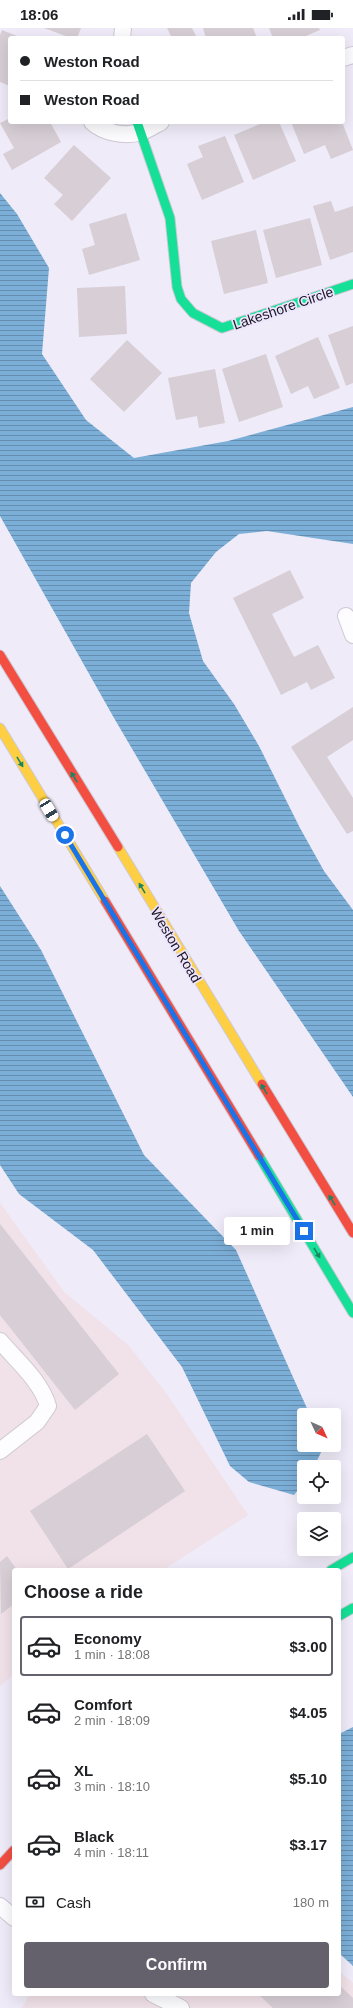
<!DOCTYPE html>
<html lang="en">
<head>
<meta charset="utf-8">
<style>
	body { margin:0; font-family:Helvetica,sans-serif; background:#f6f6f6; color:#202124; height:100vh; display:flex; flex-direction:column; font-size:15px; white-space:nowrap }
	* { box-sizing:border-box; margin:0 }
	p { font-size:13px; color:#757577 }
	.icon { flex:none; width:22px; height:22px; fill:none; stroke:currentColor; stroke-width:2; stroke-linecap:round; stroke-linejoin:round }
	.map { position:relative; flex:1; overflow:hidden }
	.side { position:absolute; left:12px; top:1540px; width:329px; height:428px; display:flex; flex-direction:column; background:#fff; border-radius:4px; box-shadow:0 4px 16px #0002 }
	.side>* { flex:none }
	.banner { position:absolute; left:8px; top:8px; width:337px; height:88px; border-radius:4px; box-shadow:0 4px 16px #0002; display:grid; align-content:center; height:88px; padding:0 12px; background:#fff }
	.needle { width:26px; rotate:134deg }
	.controls { position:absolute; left:297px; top:1380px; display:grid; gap:8px }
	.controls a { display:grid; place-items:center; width:44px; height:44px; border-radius:4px; background:#fff; box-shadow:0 4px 16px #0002; font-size:20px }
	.end { position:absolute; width:18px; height:18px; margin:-9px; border:5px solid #1a73e8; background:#fff; box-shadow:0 0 0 2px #fff }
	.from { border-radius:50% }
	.bubble { position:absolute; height:28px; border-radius:4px; background:#fff; box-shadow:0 4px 16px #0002; font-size:13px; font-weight:800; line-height:28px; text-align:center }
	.car { position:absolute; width:12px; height:24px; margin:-12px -6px; border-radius:5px; box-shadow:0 0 3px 1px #0007; background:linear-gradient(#fff 24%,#345 0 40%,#fff 0 76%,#345 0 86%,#fff 0) }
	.banner b { display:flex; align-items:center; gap:14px; height:38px; font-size:15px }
	.banner b+b { border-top:1px solid #e0e0e0 }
	.banner i { width:10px; height:10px; background:#202124 }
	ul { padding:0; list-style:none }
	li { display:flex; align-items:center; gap:12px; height:60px; margin:0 8px 6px; padding:0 4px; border:2px solid transparent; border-radius:4px }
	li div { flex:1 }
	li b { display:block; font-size:15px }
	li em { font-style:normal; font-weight:800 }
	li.on { border-color:#65616c }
	li>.icon { width:36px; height:36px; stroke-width:1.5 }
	h2 { padding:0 12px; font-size:18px; line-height:48px }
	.pay { display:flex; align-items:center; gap:10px; height:44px; padding:0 12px; font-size:15px }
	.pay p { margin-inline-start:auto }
	.cta { display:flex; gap:8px; margin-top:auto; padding:8px 12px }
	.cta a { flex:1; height:46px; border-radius:4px; background:#65616c; color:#fff; font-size:16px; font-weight:800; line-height:46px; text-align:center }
	.status { display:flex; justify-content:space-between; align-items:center; height:28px; padding:0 20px; background:#fff; direction:ltr }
	.status svg { height:11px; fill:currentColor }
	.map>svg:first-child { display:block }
	.commercial { fill:#f1e1e8 }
	.water { fill:url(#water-rules) }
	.building { fill:#d7ced6 }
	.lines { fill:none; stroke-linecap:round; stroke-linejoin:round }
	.street-casing { stroke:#cdc9d5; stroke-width:18 }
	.fast-casing { stroke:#cdc9d5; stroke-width:11 }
	.slow-casing { stroke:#cdc9d5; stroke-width:11 }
	.jam-casing { stroke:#cdc9d5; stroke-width:11 }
	.street { stroke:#fdfcfe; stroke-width:16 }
	.fast { stroke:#16e098; stroke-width:9 }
	.slow { stroke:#ffcf43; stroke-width:9 }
	.jam { stroke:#f24e42; stroke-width:9 }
	.oneway { fill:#188662 }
	.route { stroke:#1a73e8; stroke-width:5 }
	.labels { text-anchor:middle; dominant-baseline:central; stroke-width:3.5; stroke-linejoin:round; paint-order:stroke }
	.street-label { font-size:14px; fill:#1b1721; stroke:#eee5fe }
</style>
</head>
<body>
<div class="status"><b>18:06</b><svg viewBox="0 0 49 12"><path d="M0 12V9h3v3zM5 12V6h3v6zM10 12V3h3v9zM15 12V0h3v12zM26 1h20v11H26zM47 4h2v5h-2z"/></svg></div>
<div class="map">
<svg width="353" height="1980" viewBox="0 0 353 1980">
	<defs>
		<pattern id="water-rules" width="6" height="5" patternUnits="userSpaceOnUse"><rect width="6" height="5" fill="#7cafd8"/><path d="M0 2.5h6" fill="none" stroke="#658daf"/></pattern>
	</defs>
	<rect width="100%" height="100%" fill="#efebf8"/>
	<g class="commercial">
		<polygon points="0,1175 64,1264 128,1317 166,1365 248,1487 163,1542 14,1542 14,1646 0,1658"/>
		<polygon points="339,1943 353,1955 353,1980 22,1980 30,1966 339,1966"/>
	</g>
	<g class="water">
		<polygon points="0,165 17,186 49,240 42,326 86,392 134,430 228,413 353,379 353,516 267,503 239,506 216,524 191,555 189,585 203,633 234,676 259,718 300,800 324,843 353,882 353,1069 239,903 114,690 0,488"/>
		<polygon points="0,858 41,922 144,1127 236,1222 310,1387 304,1387 304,1417 324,1418 314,1439 304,1439 304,1454 294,1467 249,1454 230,1438 182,1339 93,1222 19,1166 0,1137"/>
		<polygon points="353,1699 353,1938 339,1925 339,1706"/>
	</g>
	<g class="building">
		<polygon points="44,0 81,0 77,10 71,10"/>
		<polygon points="167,0 192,0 197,10 165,10 171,8"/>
		<polygon points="203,0 253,0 257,10 206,10"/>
		<polygon points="269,0 319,0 320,2 301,10 273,10"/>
		<polygon points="2,2 22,10 10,10 10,58 0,54 0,7"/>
		<polygon points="10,90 10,94 50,94 61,114 12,142 3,126 14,120 0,95"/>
		<polygon points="265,94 279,94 296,133 253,152 234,107"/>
		<polygon points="291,94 342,94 353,122 331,131 325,117 304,126"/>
		<polygon points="225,108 244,154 202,172 187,136 203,129 198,118"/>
		<polygon points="74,117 111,150 72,193 54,176 63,167 44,150"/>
		<polygon points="331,173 335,184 353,178 353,224 330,232 313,178"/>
		<polygon points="126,185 140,232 89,247 82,221 95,217 89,196"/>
		<polygon points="310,190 322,237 276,250 263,202"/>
		<polygon points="256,202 268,255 224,266 211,213"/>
		<polygon points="125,258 127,306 79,309 77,260"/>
		<polygon points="353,298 353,355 346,358 328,307"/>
		<polygon points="318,309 340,360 314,371 308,358 291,366 275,328"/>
		<polygon points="127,312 162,345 124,384 90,351"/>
		<polygon points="266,326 283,379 239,394 222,341"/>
		<polygon points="215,341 225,395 199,400 197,388 176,392 168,350"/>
		<polygon points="290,542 304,570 272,586 294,629 318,617 335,650 311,662 307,654 281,667 233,570"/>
		<polygon points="353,679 353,712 327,729 353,770 353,803 347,806 291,719"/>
		<polygon points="0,1196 119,1346 75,1382 0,1287"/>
		<polygon points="147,1406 185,1463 68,1541 30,1483"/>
		<polygon points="7,1528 17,1542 14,1542 14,1576 1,1586 0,1534"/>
		<polygon points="339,1957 353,1970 353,1980 273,1980 259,1967 339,1966"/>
	</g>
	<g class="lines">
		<defs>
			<g id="street">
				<polyline points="122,10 123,0"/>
				<polyline points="343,30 353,27"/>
				<path d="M 92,94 C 104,105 125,109 141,104 C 148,102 155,97 161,94"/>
				<polyline points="346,588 353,607"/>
				<path d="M 0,1313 C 16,1332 41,1353 48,1378 L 37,1394 L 0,1423"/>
				<polyline points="0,1878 14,1890"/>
				<polyline points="153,1966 181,1980"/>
			</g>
			<g id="fast">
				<polyline points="137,94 170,190 177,259 181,271 193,285 222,300 353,256"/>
				<polyline points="259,1128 353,1285"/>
				<polyline points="331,1542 353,1529"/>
				<polyline points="339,1588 353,1580"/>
			</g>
			<g id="slow">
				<polyline points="0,700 105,873"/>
				<polyline points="118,819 262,1056"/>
			</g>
			<g id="jam">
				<polyline points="0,627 118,819"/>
				<polyline points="105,873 259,1128"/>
				<polyline points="262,1056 353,1205"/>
				<polyline points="0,1837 14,1822"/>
			</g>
		</defs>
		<use href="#street" class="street-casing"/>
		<use href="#fast" class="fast-casing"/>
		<use href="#slow" class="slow-casing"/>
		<use href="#jam" class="jam-casing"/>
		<use href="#street" class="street"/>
		<use href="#fast" class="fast"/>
		<use href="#slow" class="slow"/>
		<use href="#jam" class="jam"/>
	</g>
	<defs><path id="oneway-solid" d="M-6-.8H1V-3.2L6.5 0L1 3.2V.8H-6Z"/></defs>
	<g class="oneway">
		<use href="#oneway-solid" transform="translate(20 734) rotate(59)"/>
		<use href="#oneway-solid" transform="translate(74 749) rotate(-121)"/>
		<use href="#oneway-solid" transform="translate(142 860) rotate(-121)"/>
		<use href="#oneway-solid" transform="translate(264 1061) rotate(-121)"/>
		<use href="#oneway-solid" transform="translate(332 1172) rotate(-122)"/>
		<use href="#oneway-solid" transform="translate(317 1225) rotate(59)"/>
	</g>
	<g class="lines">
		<polyline class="route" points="65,807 304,1203"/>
	</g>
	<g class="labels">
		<g class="street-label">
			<text transform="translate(283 280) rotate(-19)">Lakeshore Circle</text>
			<text transform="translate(176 917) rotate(59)">Weston Road</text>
		</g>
	</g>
</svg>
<div class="controls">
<a><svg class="needle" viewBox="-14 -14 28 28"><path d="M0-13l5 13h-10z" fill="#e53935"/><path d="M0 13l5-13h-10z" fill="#757577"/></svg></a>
<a><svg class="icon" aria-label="locate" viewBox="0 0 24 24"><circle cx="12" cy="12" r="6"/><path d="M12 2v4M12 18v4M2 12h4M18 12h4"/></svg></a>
<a><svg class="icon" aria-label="layers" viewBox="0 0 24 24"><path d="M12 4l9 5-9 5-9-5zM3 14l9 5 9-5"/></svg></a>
</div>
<i class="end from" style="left:65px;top:807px"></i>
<i class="end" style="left:304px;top:1203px"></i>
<div class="bubble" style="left:224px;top:1189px;width:66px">1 min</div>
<i class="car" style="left:49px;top:782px;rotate:149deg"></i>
<div class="banner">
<b><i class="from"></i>Weston Road</b>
<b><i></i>Weston Road</b>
</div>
<section class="side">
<h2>Choose a ride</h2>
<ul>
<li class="on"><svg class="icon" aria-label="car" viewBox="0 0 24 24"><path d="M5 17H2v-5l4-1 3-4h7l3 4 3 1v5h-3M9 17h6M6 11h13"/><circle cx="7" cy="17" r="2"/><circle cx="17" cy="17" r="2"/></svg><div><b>Economy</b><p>1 min · 18:08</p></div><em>$3.00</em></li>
<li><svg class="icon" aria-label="car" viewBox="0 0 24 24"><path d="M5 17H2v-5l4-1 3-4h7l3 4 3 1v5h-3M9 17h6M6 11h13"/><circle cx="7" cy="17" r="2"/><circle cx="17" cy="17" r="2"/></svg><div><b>Comfort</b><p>2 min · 18:09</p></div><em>$4.05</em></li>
<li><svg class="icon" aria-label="car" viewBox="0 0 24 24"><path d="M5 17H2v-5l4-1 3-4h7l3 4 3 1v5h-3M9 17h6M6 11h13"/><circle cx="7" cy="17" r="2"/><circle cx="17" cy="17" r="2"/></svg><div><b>XL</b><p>3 min · 18:10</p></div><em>$5.10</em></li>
<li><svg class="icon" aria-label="car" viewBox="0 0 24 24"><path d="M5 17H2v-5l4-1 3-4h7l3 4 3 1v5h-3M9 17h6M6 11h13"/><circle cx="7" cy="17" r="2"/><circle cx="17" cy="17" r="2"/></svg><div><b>Black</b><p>4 min · 18:11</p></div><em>$3.17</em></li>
</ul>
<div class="pay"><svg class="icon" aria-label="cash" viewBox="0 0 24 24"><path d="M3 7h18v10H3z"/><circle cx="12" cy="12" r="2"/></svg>Cash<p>180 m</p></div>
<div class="cta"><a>Confirm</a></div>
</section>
</div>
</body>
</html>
